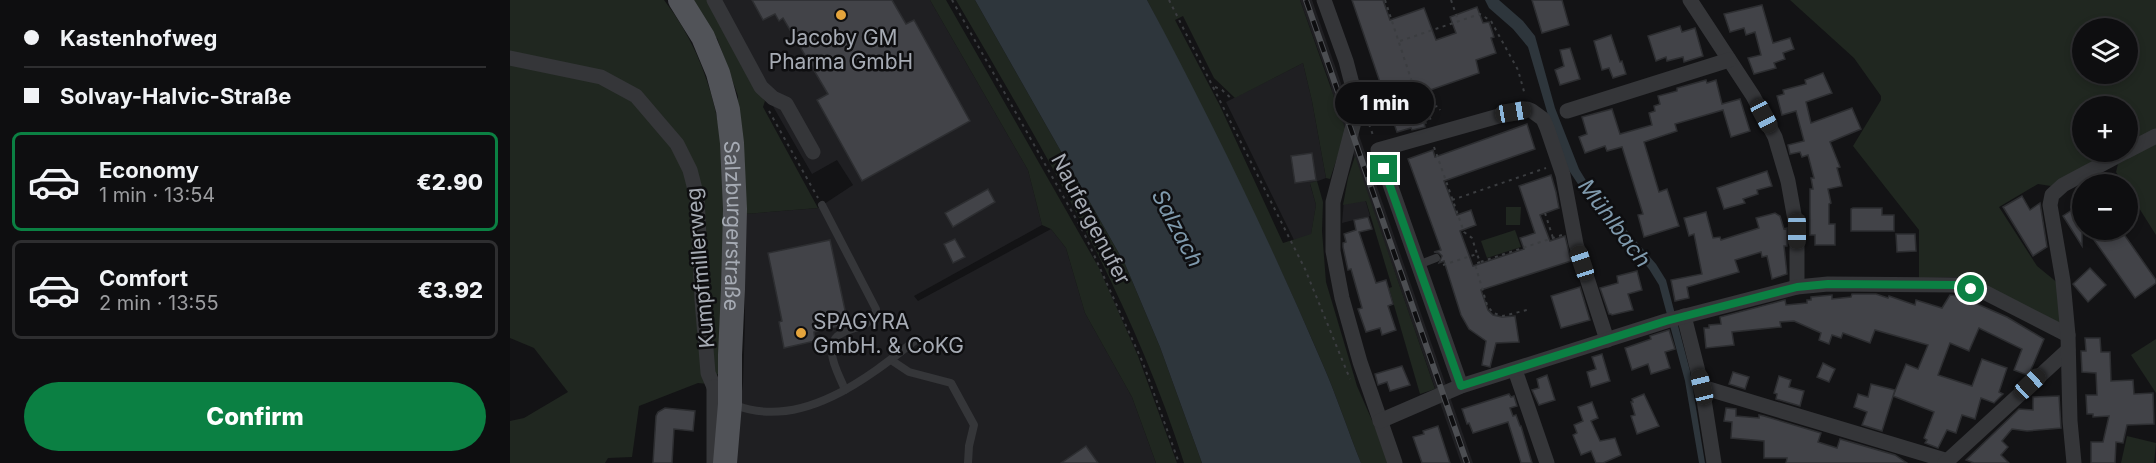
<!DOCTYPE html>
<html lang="en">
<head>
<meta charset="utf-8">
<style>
	body { margin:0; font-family:Inter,sans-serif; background:#1c1c1e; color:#f1f3f6; height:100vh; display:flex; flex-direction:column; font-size:22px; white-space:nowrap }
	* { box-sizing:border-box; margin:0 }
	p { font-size:20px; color:#9b9c9f }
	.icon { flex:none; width:33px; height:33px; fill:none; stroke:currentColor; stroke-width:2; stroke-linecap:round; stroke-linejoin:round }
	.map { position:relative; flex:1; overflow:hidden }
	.panel { display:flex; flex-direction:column; background:#0e0e10; width:510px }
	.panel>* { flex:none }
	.hud { display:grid; align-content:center; height:132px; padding:0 24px; background:#0e0e10 }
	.tools { position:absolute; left:1562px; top:18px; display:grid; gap:12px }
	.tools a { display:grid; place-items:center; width:66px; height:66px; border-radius:50%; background:#0e0e10; box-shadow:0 3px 9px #0003,0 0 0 2px #2e2e30; font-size:30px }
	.end { position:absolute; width:27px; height:27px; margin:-14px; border:8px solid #0b8043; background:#fff; box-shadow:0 0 0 3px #fff }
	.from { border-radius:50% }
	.bubble { position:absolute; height:42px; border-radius:21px; background:#0e0e10; box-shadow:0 3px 9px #0003,0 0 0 2px #2e2e30; font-size:20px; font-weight:800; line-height:42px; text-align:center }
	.car { position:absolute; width:18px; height:36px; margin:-18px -9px; border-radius:8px; box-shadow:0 0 4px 2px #0007; background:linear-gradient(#222 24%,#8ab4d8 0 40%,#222 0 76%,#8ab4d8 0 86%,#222 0) }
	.hud b { display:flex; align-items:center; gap:21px; height:57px; font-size:22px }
	.hud b+b { border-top:2px solid #2e2e30 }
	.hud i { width:15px; height:15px; background:#f1f3f6 }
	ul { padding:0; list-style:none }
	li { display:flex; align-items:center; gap:18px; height:99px; margin:0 12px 9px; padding:0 12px; border:3px solid #2e2e30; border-radius:9px }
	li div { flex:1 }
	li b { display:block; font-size:22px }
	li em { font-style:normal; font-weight:800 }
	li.current { border-color:#0b8043 }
	li>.icon { width:54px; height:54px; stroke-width:1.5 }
	.button { display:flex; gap:12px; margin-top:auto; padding:12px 24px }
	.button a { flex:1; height:69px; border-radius:36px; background:#0b8043; color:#fff; font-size:24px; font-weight:800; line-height:69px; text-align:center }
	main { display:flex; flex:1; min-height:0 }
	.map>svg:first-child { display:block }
	.built { fill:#1f1f22 }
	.green { fill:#202720; fill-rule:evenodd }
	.water { fill:#2e363c }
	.building { fill:#424348; stroke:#2d2e31; stroke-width:1.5 }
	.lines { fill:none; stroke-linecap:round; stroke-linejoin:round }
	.path { stroke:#3b3d40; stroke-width:2; stroke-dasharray:3 4.5; stroke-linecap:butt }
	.service { stroke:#353639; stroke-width:8 }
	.minor { stroke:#353639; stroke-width:15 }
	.primary { stroke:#515358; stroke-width:24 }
	.rail-casing { stroke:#4c4e52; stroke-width:6 }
	.rail { stroke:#0e0e10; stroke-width:4; stroke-dasharray:11; stroke-linecap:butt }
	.route { stroke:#0b8043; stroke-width:8 }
	.poi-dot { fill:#e4a43c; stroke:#0e0e10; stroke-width:2 }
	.labels { text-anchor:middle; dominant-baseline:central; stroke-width:5; stroke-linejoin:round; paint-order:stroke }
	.poi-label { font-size:21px; fill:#a6abb4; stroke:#0e0e10 }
	.street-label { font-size:21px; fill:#a6abb4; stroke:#0e0e10 }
	.water-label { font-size:22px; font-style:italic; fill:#7f9aad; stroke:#0e0e10 }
</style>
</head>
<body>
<main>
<section class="panel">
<div class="hud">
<b><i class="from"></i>Kastenhofweg</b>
<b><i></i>Solvay-Halvic-Straße</b>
</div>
<ul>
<li class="current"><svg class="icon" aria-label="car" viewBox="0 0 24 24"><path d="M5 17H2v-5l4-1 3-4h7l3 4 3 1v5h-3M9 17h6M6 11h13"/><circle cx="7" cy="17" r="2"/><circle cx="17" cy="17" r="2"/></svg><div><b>Economy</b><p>1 min · 13:54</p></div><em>€2.90</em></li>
<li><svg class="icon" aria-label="car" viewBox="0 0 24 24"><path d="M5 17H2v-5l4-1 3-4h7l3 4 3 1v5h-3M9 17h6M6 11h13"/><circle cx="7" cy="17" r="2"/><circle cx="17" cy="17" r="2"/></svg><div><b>Comfort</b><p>2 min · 13:55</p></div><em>€3.92</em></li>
</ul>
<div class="button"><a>Confirm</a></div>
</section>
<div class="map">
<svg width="1646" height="463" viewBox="0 0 1646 463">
	<rect width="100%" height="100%" fill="#131315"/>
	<g class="built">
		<polygon points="211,0 420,0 518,170 532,225 404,296 408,301 541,229 556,248 575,313 622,397 646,463 223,463 233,383 235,322 234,214 308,208 343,185 327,160 302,174 264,108 253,82"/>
		<polygon points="790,0 802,0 963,463 951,463 822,92 821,86"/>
		<polygon points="793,63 802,101 816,178 800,184 806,205 801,235 784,240 716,102"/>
		<polygon points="855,199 860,216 832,223 834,200"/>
	</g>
	<g class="green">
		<path d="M 0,0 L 154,0 C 236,105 217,248 212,372 L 206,375 L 201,368 L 194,281 L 196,222 L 192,220 C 191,203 190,185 184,169 C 171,130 134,89 96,73 L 96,84 C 144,114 170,141 184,197 L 194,370 L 198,384 L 188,383 L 129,406 L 122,457 L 98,458 L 95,463 L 0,463 L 0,421 L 14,418 L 58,392 L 24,348 L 0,338 L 0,64 L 25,69 L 40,64 L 0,56 Z"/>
		<polygon points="179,0 197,0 242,85 255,101 253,107 308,208 234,214 227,110 228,96 207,38 203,38"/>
		<polygon points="420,0 436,0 589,268 628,356 667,463 646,463 622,397 575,313 556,248 541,229 532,225 518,170"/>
		<path d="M 446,0 L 465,0 L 615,264 L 650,347 L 692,463 L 674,463 C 622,298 533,149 446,0 Z"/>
		<path d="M 637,0 L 790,0 L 836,131 L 820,179 L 816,178 L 802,101 L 793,63 L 725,98 L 704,78 L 673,16 L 665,20 L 710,106 L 773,243 L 801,234 L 806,205 L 800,183 L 807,181 L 813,202 L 812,231 L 816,282 L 847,386 L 878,457 L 879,463 L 851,463 C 838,431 827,397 813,365 C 760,241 699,120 637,0 Z"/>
		<path d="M 1280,0 L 1646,0 L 1646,132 L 1617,146 L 1617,106 L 1572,106 L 1572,152 L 1606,152 L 1541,186 L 1528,184 L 1489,207 L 1527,266 L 1549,284 L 1554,323 L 1544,323 L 1470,285 L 1447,277 L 1409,278 L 1409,230 L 1343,146 L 1371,100 L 1371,96 L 1344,58 ZM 1572,28 L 1617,28 L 1617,74 L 1572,74 Z"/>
		<polygon points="1646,142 1646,235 1617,189 1617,184 1614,184 1606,172 1608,164"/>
		<polygon points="845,156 925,389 910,394 879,288 882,287 856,201 833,205 838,178"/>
		<polygon points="996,207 1011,207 1010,225 996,225"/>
		<polygon points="1005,230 1011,247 977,258 971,241"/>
		<polygon points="1646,339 1646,393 1621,355"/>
		<polygon points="1617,436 1646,443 1644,463 1611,463"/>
	</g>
	<g class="water">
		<path d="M 465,0 L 637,0 C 701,119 760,241 813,365 C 827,397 838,431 851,463 L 692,463 L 650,347 L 615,264 Z"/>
		<polygon points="975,0 989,0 1013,21 1025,36 1045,108 1069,169 1083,192 1146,264 1156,280 1180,371 1195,463 1189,463 1175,381 1149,285 1139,269 1070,187 1058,169 1038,115 1018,47 1003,29 979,8"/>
	</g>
	<g class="building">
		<polygon points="242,0 382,0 396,24 404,20 460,121 352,181 307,100 318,94 273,18 269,21 265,14 253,20"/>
		<polygon points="842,0 873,0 880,20 914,8 926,40 946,33 940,17 967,7 973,23 979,22 984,37 981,38 986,53 966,60 969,73 906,95 916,123 914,123 915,127 902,130 901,128 887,132"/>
		<polygon points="1022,0 1052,0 1059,25 1032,33"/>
		<polygon points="1252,5 1263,43 1280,38 1284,49 1273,53 1275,59 1264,63 1266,68 1244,74 1238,58 1251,55 1245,32 1236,35 1234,28 1220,32 1214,14"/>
		<polygon points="1170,26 1172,32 1185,28 1193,56 1174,62 1173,57 1157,61 1156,57 1146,61 1138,36"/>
		<polygon points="1101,35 1110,62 1112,61 1116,74 1103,78 1099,68 1092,70 1084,41"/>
		<polygon points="1060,48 1070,79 1050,85 1045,70 1054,66 1050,50"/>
		<polygon points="1313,73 1322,93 1296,102 1301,123 1342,108 1351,129 1320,142 1330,167 1327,168 1332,186 1318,189 1321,203 1319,204 1319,224 1325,224 1325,245 1305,245 1305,235 1300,235 1300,189 1303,189 1301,178 1304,178 1298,155 1292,157 1290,152 1280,154 1278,145 1294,141 1286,111 1272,115 1267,96 1274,94 1273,90 1296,84 1295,80"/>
		<polygon points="1196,80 1197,83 1206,80 1212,104 1230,99 1240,131 1221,137 1213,110 1165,124 1167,131 1134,142 1149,192 1157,189 1169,226 1134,237 1128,215 1133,214 1112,147 1097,151 1095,146 1075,153 1069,137 1077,134 1072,117 1102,109 1110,134 1142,125 1139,113 1145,111 1144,106 1150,104 1148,96 1167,91 1167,88"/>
		<polygon points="1017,124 1025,149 934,181 947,215 961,210 966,225 950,231 963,266 1014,249 1010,238 1025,233 1009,186 1041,175 1046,192 1049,208 1030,215 1040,241 1055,236 1061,261 971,290 978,310 983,315 992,317 1005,316 1009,342 986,343 980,367 972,365 976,341 959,329 951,315 934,261 929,263 932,256 929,253 924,252 931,250 898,159 923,150 925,157"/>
		<polygon points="802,153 806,180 785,183 781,156"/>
		<polygon points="1257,171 1262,186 1247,190 1248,194 1233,199 1235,203 1214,209 1207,188"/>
		<polygon points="478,189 485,202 443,227 435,213"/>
		<polygon points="1512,196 1520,210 1530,203 1537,247 1523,256 1493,207"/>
		<polygon points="1568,206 1572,213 1572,246 1553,216"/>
		<polygon points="1343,208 1372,208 1372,215 1384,215 1384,231 1341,231 1341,209"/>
		<polygon points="1196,212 1203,238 1210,237 1211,240 1249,228 1246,218 1265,213 1270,216 1274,229 1277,228 1277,246 1274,246 1277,274 1262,279 1257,256 1252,257 1251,252 1225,260 1229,272 1177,287 1179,298 1165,301 1161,280 1192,274 1184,234 1179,236 1174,218"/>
		<polygon points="858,217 862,229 849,232 866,283 876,280 883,304 878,306 886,330 872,335 870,328 856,332 848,309 852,308 841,269 838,270 833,247 833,243 836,242 834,234 846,230 844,220"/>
		<polygon points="1577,230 1611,230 1646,280 1646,283 1625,298"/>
		<polygon points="1386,234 1405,234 1406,251 1387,252"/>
		<polygon points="445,239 455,257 443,263 434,244"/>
		<polygon points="320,240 338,324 304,332 305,341 274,348 269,322 272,321 258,253"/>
		<polygon points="1580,268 1596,285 1578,302 1563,284"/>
		<polygon points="1127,271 1132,290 1118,294 1123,310 1102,315 1101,314 1099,314 1090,288 1108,283 1107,276"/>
		<polygon points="1070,287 1080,320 1051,328 1041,296"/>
		<polygon points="1342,294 1366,294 1378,298 1379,296 1405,305 1406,300 1432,308 1440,295 1449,296 1497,317 1534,339 1520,372 1517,375 1504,370 1512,349 1469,328 1459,351 1440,343 1428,375 1462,386 1472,359 1497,368 1489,392 1493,394 1484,403 1471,398 1465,419 1452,415 1446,433 1437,430 1428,448 1415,443 1417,440 1414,438 1424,412 1383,396 1396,364 1408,369 1418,345 1365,330 1360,343 1333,333 1331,338 1322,335 1319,344 1309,340 1311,333 1284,321 1270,322 1271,327 1222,332 1224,345 1196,348 1194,328 1199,328 1199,325 1211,324 1210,317 1275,300 1276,305 1297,303 1297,300 1301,300 1301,297 1322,295 1322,299 1341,297"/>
		<polygon points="1159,330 1165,349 1155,352 1160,368 1141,374 1138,364 1122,370 1115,348 1141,339 1140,336"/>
		<polygon points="1575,338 1590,338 1591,352 1600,352 1601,381 1623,380 1624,394 1643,393 1644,424 1617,425 1613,443 1606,442 1605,463 1581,463 1581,442 1593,442 1599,416 1583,417 1583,414 1577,414 1576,395 1587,395 1586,373 1572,372 1571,351 1576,351"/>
		<polygon points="1092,354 1100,381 1081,387 1077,372 1086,369 1082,357"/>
		<polygon points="1313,363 1325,369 1319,382 1307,377"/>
		<polygon points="892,366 900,385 880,391 877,382 868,385 865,374"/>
		<polygon points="1223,372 1239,377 1235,389 1219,384"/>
		<polygon points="1037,375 1045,400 1029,405 1022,390 1029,388 1027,379"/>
		<polygon points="1269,376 1281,380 1279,387 1294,391 1290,406 1266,399 1267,394 1264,393"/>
		<polygon points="1361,384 1385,390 1372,431 1352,425 1357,412 1344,407 1348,394 1358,397"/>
		<polygon points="999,394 1001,397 1004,396 1007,406 1000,408 1003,416 1006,415 1010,426 1011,426 1022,463 1011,463 998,422 963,433 959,423 957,424 952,409"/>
		<polygon points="1134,394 1149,426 1127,434 1121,416 1125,415 1121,402 1123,402 1122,399"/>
		<polygon points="1549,396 1551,428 1517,431 1502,429 1492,441 1498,447 1491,455 1499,463 1464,463 1456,460 1509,409 1523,410 1523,397"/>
		<polygon points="1082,402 1088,418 1081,421 1090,441 1105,438 1111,455 1093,463 1086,463 1081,451 1071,455 1063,435 1067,433 1064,425 1073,421 1068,407"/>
		<polygon points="155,408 185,411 183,431 164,429 162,463 143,463 146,416 148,412"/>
		<polygon points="1216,408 1226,409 1226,416 1249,418 1249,415 1254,416 1311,433 1308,442 1327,448 1330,439 1385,455 1397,463 1276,463 1277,458 1254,458 1254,441 1221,438 1222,422 1214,421"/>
		<polygon points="928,426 940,463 912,463 903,437 914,434 913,431"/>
		<polygon points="576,446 588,463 551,463"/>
	</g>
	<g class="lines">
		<g class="path">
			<polyline points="442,0 574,233 633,363 669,463"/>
			<polyline points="659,0 795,269 840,379"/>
			<polyline points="875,0 902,82 909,85 921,121"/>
			<polyline points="941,0 948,20"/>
			<polyline points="890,41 970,14 981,21 1008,70 1015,95"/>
			<polyline points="705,87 712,90 722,99"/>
			<polyline points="917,108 928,106 930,110"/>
			<polyline points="259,111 308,198"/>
			<polyline points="859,124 864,138"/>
			<polyline points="924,147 954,232 962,238 967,254"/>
			<polyline points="1602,174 1608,184"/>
			<polyline points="942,200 1036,168"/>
			<polyline points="1617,202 1618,204"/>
			<polyline points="1035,213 1043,238"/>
			<polyline points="970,262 965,264 977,305 983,313 993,316 1021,309"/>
			<polyline points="933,265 967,254 970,262 1052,235"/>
		</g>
		<g class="service">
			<path d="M 312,205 L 366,309 C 363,336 318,321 322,354 C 323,366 331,379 335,390"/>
			<polyline points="908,265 926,258"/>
			<polyline points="381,360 399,372 441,383 464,425 459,446 458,463"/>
			<path d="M 225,405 C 291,431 358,378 407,339"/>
		</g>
		<g class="minor">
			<polyline points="204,0 251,87 263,98 276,104 303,152"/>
			<polyline points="814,0 836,61 846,99 845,118 823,202 823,251 832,298 850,362 885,463"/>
			<polyline points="1180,0 1243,96 1265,137 1278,181 1287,231 1287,287"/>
			<polyline points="0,58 91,77 126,96 167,144 180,170 187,197 192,300 198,373 204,387 220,404"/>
			<polyline points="1057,111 1219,60"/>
			<polyline points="1617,151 1646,136"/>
			<polyline points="1174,316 1192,387 1204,463"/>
			<polyline points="1005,370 1037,463"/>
			<polyline points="951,386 868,150 1003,112 1017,109 1022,111 1033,119 1037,128 1053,175 1066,244 1097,340"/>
			<polyline points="1192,387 1438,461"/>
			<polyline points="870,421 951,386 1156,321 1287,287 1318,284 1447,285 1476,293 1558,335"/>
			<polyline points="204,463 204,387"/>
			<polyline points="1435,463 1558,350"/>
			<polyline points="1564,463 1560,421 1558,335 1553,281 1540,205 1542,195 1553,185 1615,152"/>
		</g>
		<path class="primary" id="s1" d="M 170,0 L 193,37 L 208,73 L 218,110 L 222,143 L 225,209 L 223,289 L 220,355 L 220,404 L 215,463"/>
		<defs>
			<polyline id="rail" points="796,0 957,463"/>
		</defs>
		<use href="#rail" class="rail-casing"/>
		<use href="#rail" class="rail"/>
	</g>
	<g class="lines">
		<polyline class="route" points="874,169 951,386 1156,321 1287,287 1318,284 1447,285 1461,289"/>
	</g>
	<g class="poi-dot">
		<circle cx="331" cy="15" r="6"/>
		<circle cx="291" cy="333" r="6"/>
	</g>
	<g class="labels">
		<g class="poi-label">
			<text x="331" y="37">Jacoby GM<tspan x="331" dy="24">Pharma GmbH</tspan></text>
			<text x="303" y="321" text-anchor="start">SPAGYRA<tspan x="303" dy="24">GmbH. &amp; CoKG</tspan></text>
		</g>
		<g class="street-label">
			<text transform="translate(581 219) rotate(62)">Naufergenufer</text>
			<text stroke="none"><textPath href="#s1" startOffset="237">Salzburgerstraße</textPath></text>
			<text transform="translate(190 268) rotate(-95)">Kumpfmillerweg</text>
		</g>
		<g class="water-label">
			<text transform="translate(1105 223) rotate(53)">Mühlbach</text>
			<text transform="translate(668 228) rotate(62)">Salzach</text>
		</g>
	</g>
</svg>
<div class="tools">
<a><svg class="icon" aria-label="layers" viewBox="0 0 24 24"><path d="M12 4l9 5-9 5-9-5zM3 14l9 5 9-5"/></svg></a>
<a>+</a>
<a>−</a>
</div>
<i class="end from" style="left:1461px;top:289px"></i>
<i class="end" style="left:874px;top:169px"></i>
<div class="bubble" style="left:825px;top:82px;width:99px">1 min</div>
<i class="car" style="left:1003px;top:112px;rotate:80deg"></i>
<i class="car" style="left:1254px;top:116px;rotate:152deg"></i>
<i class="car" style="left:1287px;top:231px;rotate:180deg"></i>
<i class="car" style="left:1072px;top:263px;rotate:342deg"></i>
<i class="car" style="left:1520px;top:384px;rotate:47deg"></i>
<i class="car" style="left:1192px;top:387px;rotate:346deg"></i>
</div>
</main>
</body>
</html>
